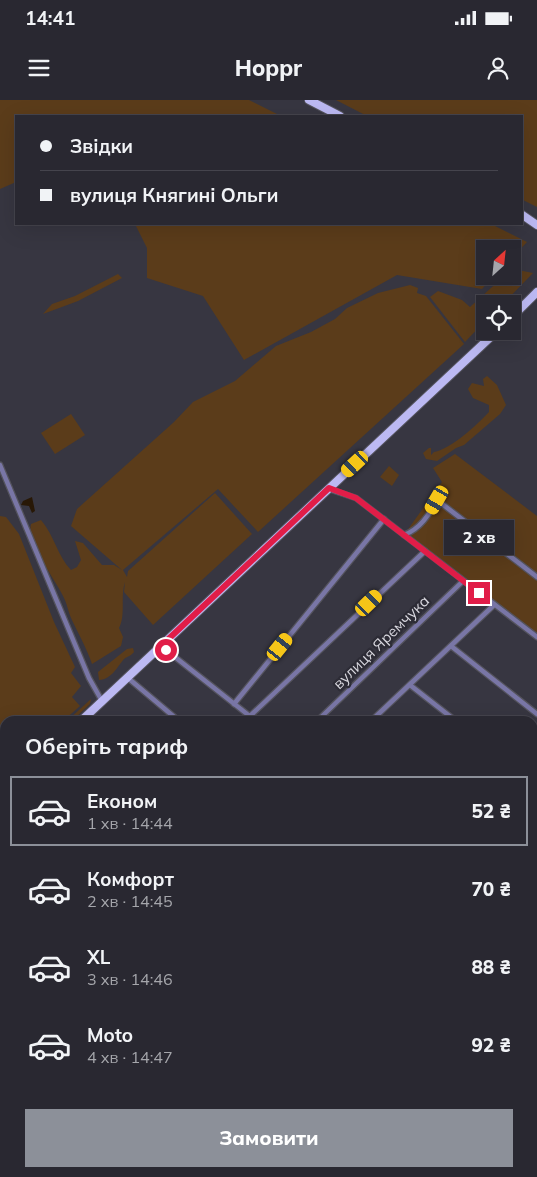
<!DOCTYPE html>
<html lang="uk">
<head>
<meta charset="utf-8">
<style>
	body { margin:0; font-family:Mulish,sans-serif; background:#313039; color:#f1f3f6; height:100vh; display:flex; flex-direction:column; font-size:19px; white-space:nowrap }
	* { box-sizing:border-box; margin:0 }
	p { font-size:16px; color:#a5a6ab }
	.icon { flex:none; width:28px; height:28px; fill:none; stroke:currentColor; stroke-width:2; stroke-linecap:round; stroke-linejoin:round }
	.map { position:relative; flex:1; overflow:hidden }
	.sheet { position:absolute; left:0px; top:616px; width:538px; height:461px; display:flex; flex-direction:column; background:#292831; border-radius:15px 15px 0 0; box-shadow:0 5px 20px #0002,0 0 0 1px #45444d }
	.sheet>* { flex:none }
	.hud { position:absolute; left:15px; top:15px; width:508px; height:110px; border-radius:0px; box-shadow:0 5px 20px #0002,0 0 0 1px #45444d; display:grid; align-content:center; height:110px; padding:0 25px; background:#292831 }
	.needle { width:32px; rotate:27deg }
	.fabs { position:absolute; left:476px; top:140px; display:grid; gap:10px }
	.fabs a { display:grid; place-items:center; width:45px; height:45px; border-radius:0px; background:#292831; box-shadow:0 5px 20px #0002,0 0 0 1px #45444d; font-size:25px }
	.end { position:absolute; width:22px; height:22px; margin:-11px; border:6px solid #e11d48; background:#fff; box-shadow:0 0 0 2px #fff }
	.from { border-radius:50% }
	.bubble { position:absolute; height:35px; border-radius:0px; background:#292831; box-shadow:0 5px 20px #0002,0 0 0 1px #45444d; font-size:16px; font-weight:800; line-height:35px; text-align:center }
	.car { position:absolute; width:15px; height:30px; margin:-15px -8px; border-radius:6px; box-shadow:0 0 4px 1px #0007; background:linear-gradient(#f5c518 24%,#345 0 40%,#f5c518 0 76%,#345 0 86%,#f5c518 0) }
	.hud b { display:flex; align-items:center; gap:18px; height:48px; font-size:19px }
	.hud b+b { border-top:1px solid #45444d }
	.hud i { width:12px; height:12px; background:#f1f3f6 }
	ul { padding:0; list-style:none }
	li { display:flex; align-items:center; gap:15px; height:70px; margin:0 10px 8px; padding:0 15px; border:2px solid transparent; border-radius:0px }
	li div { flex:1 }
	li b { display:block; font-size:19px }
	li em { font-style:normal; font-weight:800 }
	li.selected { border-color:#8c9099 }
	li>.icon { width:45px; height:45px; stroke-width:1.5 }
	h2 { padding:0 25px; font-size:22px; line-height:60px }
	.action { display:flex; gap:10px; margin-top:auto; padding:10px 25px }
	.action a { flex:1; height:58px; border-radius:0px; background:#8c9099; color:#fff; font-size:20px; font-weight:800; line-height:58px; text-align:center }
	.status { display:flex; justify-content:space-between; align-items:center; height:35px; padding:0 25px; background:#292831; direction:ltr }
	.status svg { height:14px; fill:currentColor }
	header { display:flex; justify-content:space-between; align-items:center; height:65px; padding:0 25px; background:#292831; font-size:22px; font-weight:800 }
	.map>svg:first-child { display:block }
	.green { fill:#5b3c1a }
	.water { fill:#281806 }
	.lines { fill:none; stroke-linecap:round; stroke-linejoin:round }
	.street-casing { stroke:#54535d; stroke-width:7 }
	.primary-casing { stroke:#54535d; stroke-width:10 }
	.street { stroke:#7976a6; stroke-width:4.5 }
	.primary { stroke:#bcb9f3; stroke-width:8 }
	.route { stroke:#e11d48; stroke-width:6 }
	.labels { text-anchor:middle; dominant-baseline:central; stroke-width:4.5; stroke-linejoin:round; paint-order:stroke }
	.street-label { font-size:15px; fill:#d9d8df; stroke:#2d2c36 }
</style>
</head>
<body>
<div class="status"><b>14:41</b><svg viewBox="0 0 49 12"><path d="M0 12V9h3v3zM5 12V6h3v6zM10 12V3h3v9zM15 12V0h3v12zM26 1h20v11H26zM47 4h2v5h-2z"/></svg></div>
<header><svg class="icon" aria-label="menu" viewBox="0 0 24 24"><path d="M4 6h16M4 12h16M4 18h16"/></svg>Hoppr<svg class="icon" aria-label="person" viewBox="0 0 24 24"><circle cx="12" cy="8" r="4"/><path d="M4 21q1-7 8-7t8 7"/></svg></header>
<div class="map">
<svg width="537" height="1077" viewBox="0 0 537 1077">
	<rect width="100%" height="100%" fill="#373641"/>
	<g class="green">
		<polygon points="0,0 249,0 281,16 16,16 16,82 0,89"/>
		<polygon points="336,0 537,0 537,107 521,99 521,16 367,16"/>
		<polygon points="135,124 491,124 527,142 513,157 512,149 485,149 485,176 494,176 482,189 397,175 244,260 203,196 147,178 147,148"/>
		<polygon points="518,170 533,173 503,204 485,204 485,221 465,242 430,197 438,191 462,200 470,207 502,178 512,176 513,174"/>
		<polygon points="118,174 122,178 78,201 43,214 52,204 75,196"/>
		<path d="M 410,185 L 418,188 L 417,193 L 426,196 L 464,244 L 258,432 L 218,389 L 123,470 L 127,477 L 128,471 L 215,393 L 252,434 L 153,525 L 124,492 L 125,482 C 120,497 126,514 119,528 L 123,537 L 121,546 L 92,564 C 86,547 79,535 71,518 C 68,511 67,503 63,496 C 55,479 26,442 31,424 L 41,420 C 54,435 58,457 71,470 L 77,467 L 81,460 L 75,441 L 83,443 L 102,465 L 114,465 L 122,470 L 71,426 L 77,409 L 174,322 L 193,302 L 235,281 L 276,246 L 311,232 L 335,219 L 347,208 L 378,193 Z"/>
		<path d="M 487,276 L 497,285 L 506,305 L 500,314 L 464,345 L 456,348 L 437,361 L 426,359 L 423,353 L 429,348 L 431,348 L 431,355 L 434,352 C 451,349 477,325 489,312 L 489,305 L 473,298 L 468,289 L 472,283 L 484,286 L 483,279 Z"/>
		<polygon points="71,314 85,335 55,354 41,333"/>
		<polygon points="455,354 537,416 537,533 408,437 406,432 442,382 433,368"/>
		<polygon points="389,366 399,375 392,386 380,377"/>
		<polygon points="0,416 6,417 19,434 54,522 75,567 71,573 81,586 72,597 80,606 63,621 5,621 5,673 0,677"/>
		<path d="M 133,548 L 134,552 C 131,556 128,556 124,559 C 117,567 112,579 99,580 L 98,572 L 127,549 Z"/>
		<polygon points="91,599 90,604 72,621 67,621"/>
		<polygon points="2,780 5,783 5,813 0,809 0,782"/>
		<polygon points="200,1072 258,1073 262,1077 195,1077"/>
		<polygon points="347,1073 430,1073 428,1077 351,1077"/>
	</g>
	<polygon class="water" points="32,397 35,411 32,413 29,406 21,405 23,401"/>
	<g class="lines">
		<defs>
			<g id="street">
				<polyline points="0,365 89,578 102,601"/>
				<polyline points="329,389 356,398 537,537"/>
				<path d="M 404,435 C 420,429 429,415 437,400 L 537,477"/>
				<polyline points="161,546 256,621"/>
				<polyline points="451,546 537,614"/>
				<polyline points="128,578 179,621"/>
				<polyline points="410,585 456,621"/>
				<polyline points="234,604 384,419"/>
				<polyline points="250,616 425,451"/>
				<polyline points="317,621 463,481"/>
				<polyline points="371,621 494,505"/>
				<polyline points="532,681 537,684"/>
				<polyline points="0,706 5,710"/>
				<polyline points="532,751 537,754"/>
				<polyline points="532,839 537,842"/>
				<polyline points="0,884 5,879"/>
				<polyline points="532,899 537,903"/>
				<polyline points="0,952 5,947"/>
				<polyline points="0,985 5,990"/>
				<polyline points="532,996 537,1000"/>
				<polyline points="81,1072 87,1077"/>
				<polyline points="106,1072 109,1077"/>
				<polyline points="147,1072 152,1077"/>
				<polyline points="296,1072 300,1077"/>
				<polyline points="480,1072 485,1077"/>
				<polyline points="23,1077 23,1072"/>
				<polyline points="93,1077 101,1072"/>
				<polyline points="170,1077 174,1072"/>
			</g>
			<g id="primary">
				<polyline points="309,0 340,16"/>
				<polyline points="521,114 537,125"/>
				<polyline points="512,217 537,192"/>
				<polyline points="81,621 497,231"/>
				<polyline points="0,695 5,690"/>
			</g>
		</defs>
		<use href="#street" class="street-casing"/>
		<use href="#primary" class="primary-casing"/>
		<use href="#street" class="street"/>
		<use href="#primary" class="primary"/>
	</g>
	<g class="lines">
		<polyline class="route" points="166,550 161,546 329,388 356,398 479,493"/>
	</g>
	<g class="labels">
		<g class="street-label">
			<text transform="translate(381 542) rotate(-44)">вулиця Яремчука</text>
		</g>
	</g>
</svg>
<div class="fabs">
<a><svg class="needle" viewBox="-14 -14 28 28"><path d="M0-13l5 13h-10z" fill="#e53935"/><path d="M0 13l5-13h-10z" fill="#a5a6ab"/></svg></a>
<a><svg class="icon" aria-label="locate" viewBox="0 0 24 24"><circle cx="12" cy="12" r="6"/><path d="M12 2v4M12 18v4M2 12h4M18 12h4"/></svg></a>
</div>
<i class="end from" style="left:166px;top:550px"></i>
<i class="end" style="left:479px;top:493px"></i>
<div class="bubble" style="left:444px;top:420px;width:70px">2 хв</div>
<i class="car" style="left:355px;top:364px;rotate:227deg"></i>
<i class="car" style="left:437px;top:400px;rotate:210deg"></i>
<i class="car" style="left:369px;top:503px;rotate:46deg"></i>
<i class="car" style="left:280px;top:547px;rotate:39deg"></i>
<div class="hud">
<b><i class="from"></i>Звідки</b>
<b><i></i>вулиця Княгині Ольги</b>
</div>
<section class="sheet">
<h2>Оберіть тариф</h2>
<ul>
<li class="selected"><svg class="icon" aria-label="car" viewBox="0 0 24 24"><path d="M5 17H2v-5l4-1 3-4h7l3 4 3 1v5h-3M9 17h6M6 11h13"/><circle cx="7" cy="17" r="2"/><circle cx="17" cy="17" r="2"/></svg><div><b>Економ</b><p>1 хв · 14:44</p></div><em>52 ₴</em></li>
<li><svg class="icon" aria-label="car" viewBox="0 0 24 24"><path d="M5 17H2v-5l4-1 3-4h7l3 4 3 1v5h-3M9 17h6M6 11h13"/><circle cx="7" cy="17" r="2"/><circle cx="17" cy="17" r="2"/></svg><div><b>Комфорт</b><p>2 хв · 14:45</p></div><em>70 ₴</em></li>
<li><svg class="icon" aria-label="car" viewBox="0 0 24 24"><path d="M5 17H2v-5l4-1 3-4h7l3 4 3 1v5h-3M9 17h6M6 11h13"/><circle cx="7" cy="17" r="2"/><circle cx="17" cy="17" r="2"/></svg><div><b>XL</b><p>3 хв · 14:46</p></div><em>88 ₴</em></li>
<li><svg class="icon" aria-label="car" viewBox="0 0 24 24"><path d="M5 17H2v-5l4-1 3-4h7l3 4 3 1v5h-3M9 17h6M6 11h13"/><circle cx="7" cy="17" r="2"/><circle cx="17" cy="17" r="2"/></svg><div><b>Moto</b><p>4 хв · 14:47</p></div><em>92 ₴</em></li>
</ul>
<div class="action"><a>Замовити</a></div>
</section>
</div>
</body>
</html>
